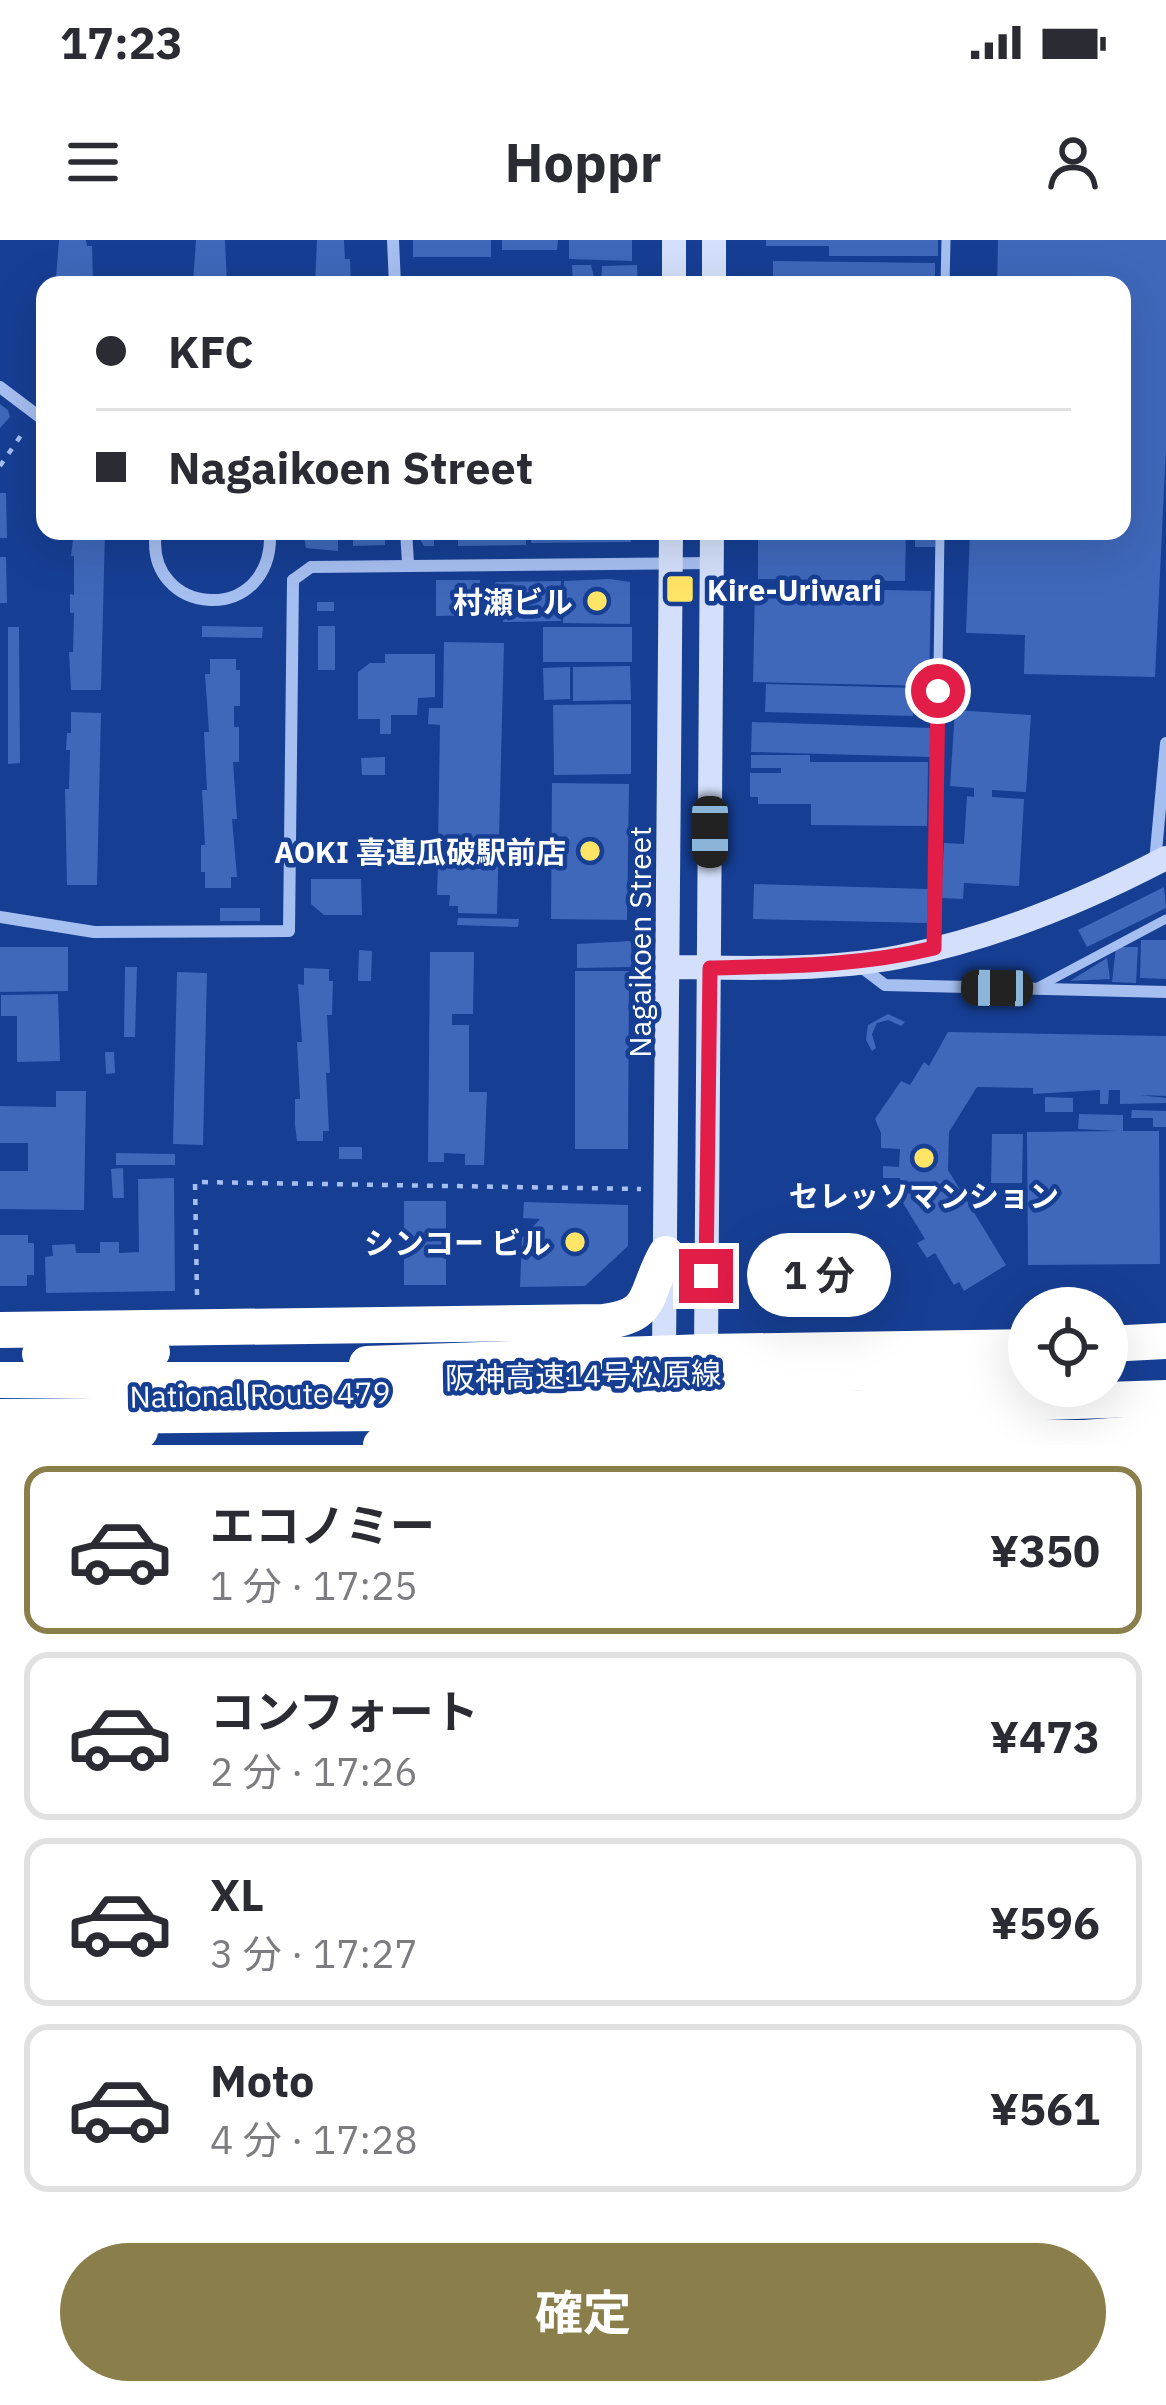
<!DOCTYPE html>
<html lang="ja">
<head>
<meta charset="utf-8">
<style>
	body { margin:0; font-family:"IBM Plex Sans","Noto Sans JP",sans-serif; background:#f7f7f7; color:#2b2b33; height:100vh; display:flex; flex-direction:column; font-size:45px; white-space:nowrap }
	* { box-sizing:border-box; margin:0 }
	p { font-size:39px; color:#7c7c81 }
	.icon { flex:none; width:66px; height:66px; fill:none; stroke:currentColor; stroke-width:2; stroke-linecap:round; stroke-linejoin:round }
	.map { position:relative; height:1205px; overflow:hidden }
	.drawer { display:flex; flex-direction:column; background:#fff; flex:1 }
	.drawer>* { flex:none }
	.top-card { position:absolute; left:36px; top:36px; width:1095px; height:264px; border-radius:24px; box-shadow:0 12px 48px #0002; display:grid; align-content:center; height:264px; padding:0 60px; background:#fff }
	.tools { position:absolute; left:1008px; top:1047px; display:grid; gap:24px }
	.tools a { display:grid; place-items:center; width:120px; height:120px; border-radius:50%; background:#fff; box-shadow:0 12px 48px #0002; font-size:60px }
	.end { position:absolute; width:54px; height:54px; margin:-27px; border:15px solid #e11d48; background:#fff; box-shadow:0 0 0 6px #fff }
	.from { border-radius:50% }
	.bubble { position:absolute; height:84px; border-radius:42px; background:#fff; box-shadow:0 12px 48px #0002; font-size:39px; font-weight:700; line-height:84px; text-align:center }
	.car { position:absolute; width:36px; height:72px; margin:-36px -18px; border-radius:15px; box-shadow:0 0 9px 3px #0007; background:linear-gradient(#222 24%,#8ab4d8 0 40%,#222 0 76%,#8ab4d8 0 86%,#222 0) }
	.top-card b { display:flex; align-items:center; gap:42px; height:114px; font-size:45px }
	.top-card b+b { border-top:3px solid #e1e1e2 }
	.top-card i { width:30px; height:30px; background:#2b2b33 }
	ul { padding:21px 0 0; list-style:none }
	li { display:flex; align-items:center; gap:36px; height:168px; margin:0 24px 18px; padding:0 36px; border:6px solid #e1e1e2; border-radius:24px }
	li div { flex:1 }
	li b { display:block; font-size:45px }
	li em { font-style:normal; font-weight:700 }
	li.current { border-color:#8a7e4a }
	li>.icon { width:108px; height:108px; stroke-width:1.5 }
	.action { display:flex; gap:24px; margin-top:auto; padding:24px 60px }
	.action a { flex:1; height:138px; border-radius:72px; background:#8a7e4a; color:#fff; font-size:48px; font-weight:700; line-height:138px; text-align:center }
	.status { display:flex; justify-content:space-between; align-items:center; height:84px; padding:0 60px; background:#fff; direction:ltr }
	.status svg { height:33px; fill:currentColor }
	header { display:flex; justify-content:space-between; align-items:center; height:156px; padding:0 60px; background:#fff; font-size:54px; font-weight:700 }
	.map>svg:first-child { display:block }
	.building { fill:#3f68bb }
	.lines { fill:none; stroke-linecap:round; stroke-linejoin:round }
	.path { stroke:#a6bff1; stroke-width:4.5; stroke-dasharray:6 9; stroke-linecap:butt }
	.lane { stroke:#a6bff1; stroke-width:9 }
	.street { stroke:#a6bff1; stroke-width:12 }
	.secondary { stroke:#d4e0fb; stroke-width:24 }
	.highway { stroke:#fff; stroke-width:36 }
	.highway-bridge { stroke:#fff; stroke-width:36 }
	.route { stroke:#e11d48; stroke-width:15 }
	.poi-dot { fill:#ffe465; stroke:#163e93; stroke-width:4.5 }
	.labels { text-anchor:middle; dominant-baseline:central; stroke-width:9; stroke-linejoin:round; paint-order:stroke }
	.poi-label { font-size:30px; font-weight:bold; fill:#fff; stroke:#163e93; text-anchor:end }
	.street-label { font-size:30px; fill:#fff; stroke:#163e93 }
</style>
</head>
<body>
<div class="status"><b>17:23</b><svg viewBox="0 0 49 12"><path d="M0 12V9h3v3zM5 12V6h3v6zM10 12V3h3v9zM15 12V0h3v12zM26 1h20v11H26zM47 4h2v5h-2z"/></svg></div>
<header><svg class="icon" aria-label="menu" viewBox="0 0 24 24"><path d="M4 6h16M4 12h16M4 18h16"/></svg>Hoppr<svg class="icon" aria-label="person" viewBox="0 0 24 24"><circle cx="12" cy="8" r="4"/><path d="M4 21q1-7 8-7t8 7"/></svg></header>
<div class="map">
<svg width="1166" height="1205" viewBox="0 0 1166 1205">
	<rect width="100%" height="100%" fill="#163e93"/>
	<g class="building">
		<polygon points="59,0 86,0 87,6 92,6 93,41 88,45 61,45 61,38 56,38"/>
		<polygon points="196,0 225,0 227,45 193,43"/>
		<polygon points="317,0 344,0 345,19 350,19 351,45 315,45"/>
		<rect x="413" y="0" width="78" height="17"/>
		<polygon points="502,0 558,0 557,10 502,10"/>
		<polygon points="569,0 632,0 632,21 569,19"/>
		<polygon points="766,0 938,0 938,16 829,16 829,6 766,6"/>
		<polygon points="998,0 1166,0 1166,208 1155,437 1024,434 1025,395 966,393 970,291 1122,291 1122,45 997,45"/>
		<polygon points="773,21 935,23 935,45 773,45"/>
		<polygon points="572,25 591,25 596,45 573,45"/>
		<polygon points="637,25 638,45 601,45 602,26"/>
		<polygon points="0,164 8,170 10,177 0,188"/>
		<polygon points="0,253 6,253 7,298 0,298"/>
		<polygon points="74,291 105,291 101,450 71,450 69,412 73,412 74,373 70,373 70,354 74,355 74,316 71,316"/>
		<polygon points="303,291 338,291 338,311 306,308"/>
		<polygon points="353,291 385,291 385,305 353,306"/>
		<polygon points="415,291 434,291 434,306 424,306"/>
		<polygon points="458,291 526,291 526,305 458,306"/>
		<polygon points="531,291 631,291 631,302 531,303"/>
		<polygon points="758,291 906,291 905,341 758,339"/>
		<rect x="915" y="291" width="20" height="16"/>
		<polygon points="0,317 6,317 7,363 0,363"/>
		<polygon points="610,339 630,342 630,384 563,383 564,341"/>
		<polygon points="436,340 480,340 481,375 436,376"/>
		<polygon points="561,341 561,381 503,382 502,376 493,376 492,346 496,342"/>
		<polygon points="755,347 931,351 929,446 753,442"/>
		<rect x="317" y="362" width="17" height="9"/>
		<polygon points="202,386 263,387 262,398 202,397"/>
		<rect x="318" y="386" width="17" height="44"/>
		<polygon points="8,387 19,387 20,523 8,524"/>
		<rect x="543" y="387" width="89" height="35"/>
		<polygon points="444,402 504,403 497,674 458,673 458,666 449,666 450,655 437,655 438,623 426,623 426,607 438,608 440,485 428,484 429,468 443,468"/>
		<polygon points="385,414 435,414 435,457 418,458 417,475 391,475 391,494 380,494 380,479 358,479 358,432 370,423 385,423"/>
		<polygon points="210,419 236,419 236,430 240,430 240,466 234,466 234,487 239,487 239,522 233,522 237,579 232,579 237,637 231,637 231,648 205,648 205,632 201,632 201,605 205,605 202,550 207,550 204,492 209,492 205,434 210,434"/>
		<polygon points="630,426 631,460 573,461 573,427"/>
		<polygon points="570,427 570,459 544,460 543,428"/>
		<polygon points="766,444 918,448 918,457 913,457 913,476 765,472"/>
		<polygon points="631,464 631,534 554,535 553,465"/>
		<polygon points="955,470 1031,475 1026,552 992,550 992,557 1024,559 1019,646 964,643 963,659 941,658 944,603 964,604 967,556 974,557 974,548 950,546"/>
		<polygon points="71,472 101,473 97,645 67,645 65,549 69,549 70,510 66,510 67,493 71,493"/>
		<polygon points="752,482 931,488 931,517 751,512"/>
		<polygon points="751,515 810,515 810,522 928,522 927,586 811,585 811,564 758,564 758,557 750,557 750,533 781,533 781,528 751,528"/>
		<polygon points="385,517 385,535 362,535 361,518"/>
		<polygon points="552,543 629,544 627,680 551,679"/>
		<polygon points="311,639 361,639 362,675 324,675 311,664"/>
		<polygon points="754,644 928,649 927,683 753,679"/>
		<polygon points="1164,647 1166,668 1087,707 1078,690"/>
		<rect x="220" y="668" width="40" height="13"/>
		<polygon points="458,678 519,679 518,687 457,685"/>
		<polygon points="1141,700 1166,700 1166,739 1140,738"/>
		<polygon points="631,701 632,727 577,728 577,704"/>
		<polygon points="0,707 68,707 68,751 0,752"/>
		<polygon points="1116,707 1138,707 1136,743 1112,742"/>
		<polygon points="359,710 372,711 371,741 358,741"/>
		<polygon points="430,712 474,712 473,774 452,774 452,785 469,785 469,852 487,852 484,925 465,925 465,914 444,913 444,922 428,922"/>
		<polygon points="1107,718 1110,739 1070,741"/>
		<polygon points="125,727 137,727 135,797 124,797"/>
		<polygon points="304,728 329,729 329,741 333,741 332,775 327,775 330,833 326,833 329,891 323,891 323,901 297,901 295,885 295,859 300,859 297,802 302,802 298,744 304,745"/>
		<polygon points="575,731 629,731 628,909 575,909"/>
		<polygon points="177,732 207,733 203,905 173,904"/>
		<polygon points="58,754 60,821 17,822 17,776 1,776 1,755"/>
		<polygon points="888,774 905,782 901,786 888,780 877,783 872,794 876,808 872,811 866,800 868,785"/>
		<polygon points="948,792 1166,796 1166,856 1140,855 1166,858 1166,863 1120,864 1120,850 1109,850 1108,864 1100,864 1100,850 1033,854 1033,848 977,847 949,892 948,930 1006,1025 964,1051 959,1042 954,1045 935,1013 927,1018 917,1003 925,999 900,958 900,938 883,938 883,926 899,927 900,909 881,908 881,893 875,879 901,841 910,845 924,822 929,826"/>
		<polygon points="105,812 114,812 115,833 106,834"/>
		<polygon points="56,851 86,851 84,970 0,969 0,931 28,931 28,903 0,903 0,866 56,867"/>
		<polygon points="1045,857 1073,858 1073,872 1045,872"/>
		<polygon points="1132,870 1166,871 1166,887 1153,887 1153,878 1131,878"/>
		<polygon points="1079,874 1123,875 1123,891 1159,891 1160,1024 1028,1025 1027,892 1118,891 1078,889"/>
		<polygon points="992,894 1023,894 1022,943 991,943"/>
		<rect x="339" y="907" width="23" height="12"/>
		<polygon points="116,913 175,914 175,925 116,925"/>
		<polygon points="123,928 124,958 113,958 111,929"/>
		<polygon points="174,938 175,1051 46,1053 45,1017 53,1016 52,1005 75,1004 76,1013 100,1013 100,1002 119,1002 119,1013 139,1012 138,939"/>
		<rect x="404" y="961" width="42" height="84"/>
		<polygon points="524,962 628,965 628,1006 585,1046 520,1047 522,998 540,979 523,978"/>
		<polygon points="0,995 28,995 28,1003 34,1003 34,1035 27,1035 27,1046 0,1046"/>
	</g>
	<g class="lines">
		<g class="path">
			<polyline points="0,226 24,191"/>
			<polyline points="197,1055 195,942 641,949"/>
		</g>
		<g class="lane">
			<polyline points="945,45 946,0"/>
			<polyline points="934,708 940,291"/>
			<polyline points="1038,747 1166,679"/>
		</g>
		<g class="street">
			<polyline points="393,0 395,45"/>
			<polyline points="0,147 45,181"/>
			<path d="M 156,291 C 143,378 275,388 270,291"/>
			<polyline points="406,291 408,323"/>
			<polyline points="293,340 311,327 712,323"/>
			<polyline points="1155,622 1166,503"/>
			<polyline points="0,677 94,692 289,691 293,340"/>
			<polyline points="860,726 885,745 1166,752"/>
		</g>
		<g class="secondary">
			<polyline points="674,45 674,0"/>
			<polyline points="714,45 714,0"/>
			<path d="M 670,727 C 745,728 825,731 899,717 C 991,699 1084,661 1166,618"/>
			<polyline points="706,1112 712,291"/>
			<polyline points="664,1113 671,291"/>
		</g>
		<g class="highway">
			<path d="M 0,1090 L 603,1082 C 656,1075 643,1055 666,1014"/>
			<polyline points="1107,1104 1166,1101"/>
			<polyline points="40,1114 152,1112"/>
			<polyline points="367,1124 706,1112 1029,1107"/>
			<polyline points="495,1186 628,1198 1084,1198 1166,1192"/>
			<polyline points="0,1199 140,1191"/>
			<polyline points="381,1205 523,1201"/>
		</g>
		<g class="highway-bridge">
			<polyline points="0,1140 414,1140 1029,1130"/>
			<polyline points="0,1177 862,1168 1166,1158"/>
		</g>
	</g>
	<g class="lines">
		<path class="route" d="M 706,1036 L 710,728 C 785,726 861,726 934,708 L 938,451"/>
	</g>
	<g class="poi-dot">
		<rect x="665" y="334" width="30" height="30" rx="6"/>
		<circle cx="597" cy="361" r="12"/>
		<circle cx="590" cy="611" r="12"/>
		<circle cx="924" cy="918" r="12"/>
		<circle cx="575" cy="1002" r="12"/>
	</g>
	<g class="labels">
		<g class="poi-label">
			<text x="707" y="349" text-anchor="start">Kire-Uriwari</text>
			<text x="573" y="361">村瀬ビル</text>
			<text x="566" y="611">AOKI 喜連瓜破駅前店</text>
			<text x="924" y="955" text-anchor="middle">セレッソマンション</text>
			<text x="551" y="1002">シンコー ビル</text>
		</g>
		<g class="street-label">
			<text transform="translate(639 702) rotate(-90)">Nagaikoen Street</text>
			<text transform="translate(583 1135) rotate(-1)">阪神高速14号松原線</text>
			<text transform="translate(260 1154) rotate(-1)">National Route 479</text>
		</g>
	</g>
</svg>
<div class="tools">
<a><svg class="icon" aria-label="locate" viewBox="0 0 24 24"><circle cx="12" cy="12" r="6"/><path d="M12 2v4M12 18v4M2 12h4M18 12h4"/></svg></a>
</div>
<i class="end from" style="left:938px;top:451px"></i>
<i class="end" style="left:706px;top:1036px"></i>
<div class="bubble" style="left:747px;top:993px;width:144px">1 分</div>
<i class="car" style="left:710px;top:592px;rotate:180deg"></i>
<i class="car" style="left:997px;top:748px;rotate:271deg"></i>
<div class="top-card">
<b><i class="from"></i>KFC</b>
<b><i></i>Nagaikoen Street</b>
</div>
</div>
<section class="drawer">
<ul>
<li class="current"><svg class="icon" aria-label="car" viewBox="0 0 24 24"><path d="M5 17H2v-5l4-1 3-4h7l3 4 3 1v5h-3M9 17h6M6 11h13"/><circle cx="7" cy="17" r="2"/><circle cx="17" cy="17" r="2"/></svg><div><b>エコノミー</b><p>1 分 · 17:25</p></div><em>¥350</em></li>
<li><svg class="icon" aria-label="car" viewBox="0 0 24 24"><path d="M5 17H2v-5l4-1 3-4h7l3 4 3 1v5h-3M9 17h6M6 11h13"/><circle cx="7" cy="17" r="2"/><circle cx="17" cy="17" r="2"/></svg><div><b>コンフォート</b><p>2 分 · 17:26</p></div><em>¥473</em></li>
<li><svg class="icon" aria-label="car" viewBox="0 0 24 24"><path d="M5 17H2v-5l4-1 3-4h7l3 4 3 1v5h-3M9 17h6M6 11h13"/><circle cx="7" cy="17" r="2"/><circle cx="17" cy="17" r="2"/></svg><div><b>XL</b><p>3 分 · 17:27</p></div><em>¥596</em></li>
<li><svg class="icon" aria-label="car" viewBox="0 0 24 24"><path d="M5 17H2v-5l4-1 3-4h7l3 4 3 1v5h-3M9 17h6M6 11h13"/><circle cx="7" cy="17" r="2"/><circle cx="17" cy="17" r="2"/></svg><div><b>Moto</b><p>4 分 · 17:28</p></div><em>¥561</em></li>
</ul>
<div class="action"><a>確定</a></div>
</section>
</body>
</html>
